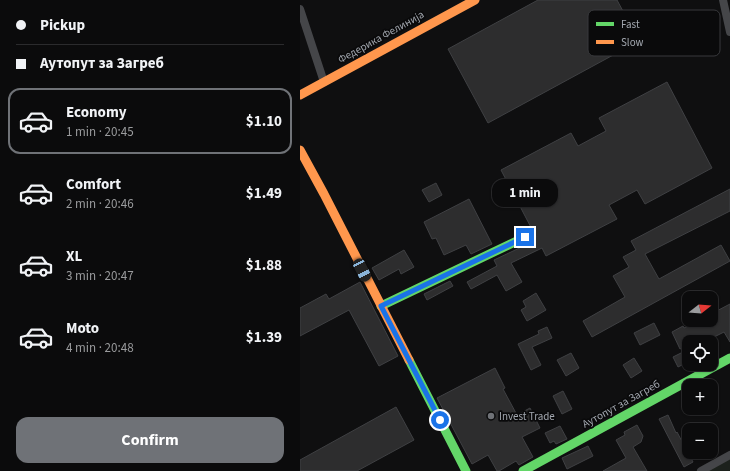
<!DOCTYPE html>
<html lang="en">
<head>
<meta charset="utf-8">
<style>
	body { margin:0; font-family:"Source Sans 3",sans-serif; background:#141415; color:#f1f3f6; height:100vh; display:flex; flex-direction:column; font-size:15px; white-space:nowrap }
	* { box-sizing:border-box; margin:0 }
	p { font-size:13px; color:#9a9b9d }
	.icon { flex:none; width:22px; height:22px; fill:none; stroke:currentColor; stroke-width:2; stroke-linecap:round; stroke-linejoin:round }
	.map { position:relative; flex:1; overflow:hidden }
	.side { display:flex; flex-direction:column; background:#0b0b0c; width:300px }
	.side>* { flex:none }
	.guide { display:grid; align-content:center; height:88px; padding:0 16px; background:#0b0b0c }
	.needle { width:26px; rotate:73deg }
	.fabs { position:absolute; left:382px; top:291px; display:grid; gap:8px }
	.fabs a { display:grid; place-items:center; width:36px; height:36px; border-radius:8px; background:#0b0b0c; box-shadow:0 1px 3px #0004,0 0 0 1px #2b2b2d; font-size:20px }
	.end { position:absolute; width:18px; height:18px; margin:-9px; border:5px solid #1a73e8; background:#fff; box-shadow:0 0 0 2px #fff }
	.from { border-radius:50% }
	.bubble { position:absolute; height:28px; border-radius:12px; background:#0b0b0c; box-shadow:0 1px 3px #0004,0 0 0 1px #2b2b2d; font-size:13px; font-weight:700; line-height:28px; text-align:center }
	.car { position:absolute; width:12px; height:24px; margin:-12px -6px; border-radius:5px; box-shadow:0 0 3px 1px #0007; background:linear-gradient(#222 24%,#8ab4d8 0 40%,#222 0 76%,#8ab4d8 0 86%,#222 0) }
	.guide b { display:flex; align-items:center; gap:14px; height:38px; font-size:15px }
	.guide b+b { border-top:1px solid #2b2b2d }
	.guide i { width:10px; height:10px; background:#f1f3f6 }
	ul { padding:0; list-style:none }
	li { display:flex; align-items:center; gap:12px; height:66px; margin:0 8px 6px; padding:0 8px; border:2px solid transparent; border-radius:12px }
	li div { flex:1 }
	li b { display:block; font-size:15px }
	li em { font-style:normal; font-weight:700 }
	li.current { border-color:#6f7277 }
	li>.icon { width:36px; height:36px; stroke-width:1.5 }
	.cta { display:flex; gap:8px; margin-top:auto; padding:8px 16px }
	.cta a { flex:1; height:46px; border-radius:12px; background:#6f7277; color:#fff; font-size:16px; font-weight:700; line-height:46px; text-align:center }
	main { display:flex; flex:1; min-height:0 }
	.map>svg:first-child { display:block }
	.green { fill:#1c211c }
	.building { fill:#2d2d2e; stroke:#3f4043 }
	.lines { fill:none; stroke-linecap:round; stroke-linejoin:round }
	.street { stroke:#454649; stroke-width:8 }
	.fast { stroke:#63d668; stroke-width:9 }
	.slow { stroke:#ff974d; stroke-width:9 }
	.route { stroke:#1a73e8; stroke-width:5 }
	.poi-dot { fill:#6f7277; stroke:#0a0a0b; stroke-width:1.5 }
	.labels { text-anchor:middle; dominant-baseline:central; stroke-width:3.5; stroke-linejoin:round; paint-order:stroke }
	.street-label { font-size:11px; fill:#a2a7af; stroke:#0a0a0b }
	.poi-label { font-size:11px; fill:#a2a7af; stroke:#0a0a0b; text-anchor:start }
	.key { fill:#0a0a0b; stroke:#38393c; stroke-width:1 }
	.key-label { font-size:11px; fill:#a2a7af }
</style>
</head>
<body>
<main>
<section class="side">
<div class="guide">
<b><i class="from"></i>Pickup</b>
<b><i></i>Аутопут за Загреб</b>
</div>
<ul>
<li class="current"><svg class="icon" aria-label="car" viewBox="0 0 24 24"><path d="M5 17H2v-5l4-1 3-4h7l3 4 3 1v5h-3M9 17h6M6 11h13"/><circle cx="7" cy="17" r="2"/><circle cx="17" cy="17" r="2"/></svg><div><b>Economy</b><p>1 min · 20:45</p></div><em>$1.10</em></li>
<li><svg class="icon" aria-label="car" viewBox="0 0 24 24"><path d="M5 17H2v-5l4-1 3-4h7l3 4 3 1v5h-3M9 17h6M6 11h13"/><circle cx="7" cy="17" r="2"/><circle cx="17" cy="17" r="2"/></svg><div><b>Comfort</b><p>2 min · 20:46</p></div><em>$1.49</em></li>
<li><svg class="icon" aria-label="car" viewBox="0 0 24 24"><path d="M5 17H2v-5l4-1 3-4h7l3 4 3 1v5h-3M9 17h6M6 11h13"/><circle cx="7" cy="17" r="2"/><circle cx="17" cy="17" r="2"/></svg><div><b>XL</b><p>3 min · 20:47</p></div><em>$1.88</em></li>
<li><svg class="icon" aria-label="car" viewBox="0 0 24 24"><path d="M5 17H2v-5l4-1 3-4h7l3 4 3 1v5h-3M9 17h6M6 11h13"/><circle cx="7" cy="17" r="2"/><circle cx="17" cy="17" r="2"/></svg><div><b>Moto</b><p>4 min · 20:48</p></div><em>$1.39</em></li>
</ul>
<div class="cta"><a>Confirm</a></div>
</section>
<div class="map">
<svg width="430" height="471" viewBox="0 0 430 471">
	<rect width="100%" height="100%" fill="#0f0f10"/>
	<polygon class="green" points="430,457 430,471 404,471"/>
	<g class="building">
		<polygon points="238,0 317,0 339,41 188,123 148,49"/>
		<polygon points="367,82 412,168 345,204 337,190 309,205 317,219 246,256 242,248 211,263 222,282 206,291 197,275 171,289 167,282 197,266 194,260 228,244 232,239 236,237 201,170 271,133 278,146 306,131 299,118"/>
		<polygon points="136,183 142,195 129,202 122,190"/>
		<polygon points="430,189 430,211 345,254 359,279 421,245 430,261 292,337 283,321 325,297 313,276 329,267 323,257 336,250 331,241"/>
		<polygon points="169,199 192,244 171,254 166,245 144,255 136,238 132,239 124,222"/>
		<polygon points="104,250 114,267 101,274 99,269 79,280 72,268"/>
		<polygon points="150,281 153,286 127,300 124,294"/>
		<polygon points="60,282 98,356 79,366 49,310 0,336 0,308 26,294 29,299"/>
		<polygon points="236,293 246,310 227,321 221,310 226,307 223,301"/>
		<polygon points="430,304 430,342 424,332 406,341 403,336 389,342 389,345 380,349 372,332 383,326 384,328 401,320 411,320 411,314"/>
		<polygon points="354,323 360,335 340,345 334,333"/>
		<polygon points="247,327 252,338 232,347 241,365 231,370 218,344 239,334 238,331"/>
		<polygon points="271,353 279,368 266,376 257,360"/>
		<polygon points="381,353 386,363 378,367 373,357"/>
		<polygon points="334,358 342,371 331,378 323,365"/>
		<polygon points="195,368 205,388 203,389 217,415 230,408 240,428 222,437 233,457 219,465 216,461 199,471 197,471 188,455 172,464 137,398"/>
		<polygon points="263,391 272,409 262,414 253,396"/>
		<polygon points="96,407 114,440 57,471 0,471 0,460"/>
		<polygon points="368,415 376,433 377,432 393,462 384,467 359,419"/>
		<polygon points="337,425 343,436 341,442 333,447 347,471 303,471 326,458 316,440 325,435 324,432"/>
		<polygon points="260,426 267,439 256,444 254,441 250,443 245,433"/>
		<polygon points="288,446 293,456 267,469 262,458"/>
	</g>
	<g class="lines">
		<g class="street">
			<polyline points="423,0 430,32"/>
			<polyline points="0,9 24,82"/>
			<polyline points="401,471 430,455"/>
		</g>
		<g class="fast">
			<polyline points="81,306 225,237"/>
			<polyline points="109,360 166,471"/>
			<polyline points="223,471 430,358"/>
		</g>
		<g class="slow">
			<polyline points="0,95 175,0"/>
			<polyline points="0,150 24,194 109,360"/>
		</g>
	</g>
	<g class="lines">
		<polyline class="route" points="140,420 81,306 225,237"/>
	</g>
	<circle class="poi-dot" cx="191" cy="416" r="4"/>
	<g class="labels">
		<g class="street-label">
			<text transform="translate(81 37) rotate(-29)">Федерика Фелинија</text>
			<text transform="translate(321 404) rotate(-29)">Аутопут за Загреб</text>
		</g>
		<g class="poi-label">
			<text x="199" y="416">Invest Trade</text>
		</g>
	</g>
	<rect x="288" y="10" width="132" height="46" rx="6" class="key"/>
	<rect x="296" y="22" width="18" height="4" fill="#63d668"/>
	<rect x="296" y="40" width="18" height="4" fill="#ff974d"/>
	<g class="key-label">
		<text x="321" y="28">Fast</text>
		<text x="321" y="46">Slow</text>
	</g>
</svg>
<div class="fabs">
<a><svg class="needle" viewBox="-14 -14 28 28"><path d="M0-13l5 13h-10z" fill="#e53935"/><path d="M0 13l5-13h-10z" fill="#9a9b9d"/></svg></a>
<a><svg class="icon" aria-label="locate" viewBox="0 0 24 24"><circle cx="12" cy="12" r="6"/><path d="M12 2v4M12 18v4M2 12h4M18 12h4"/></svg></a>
<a>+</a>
<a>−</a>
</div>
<i class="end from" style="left:140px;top:420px"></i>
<i class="end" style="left:225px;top:237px"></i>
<div class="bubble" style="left:192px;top:179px;width:66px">1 min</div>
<i class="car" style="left:62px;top:270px;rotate:153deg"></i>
</div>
</main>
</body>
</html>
